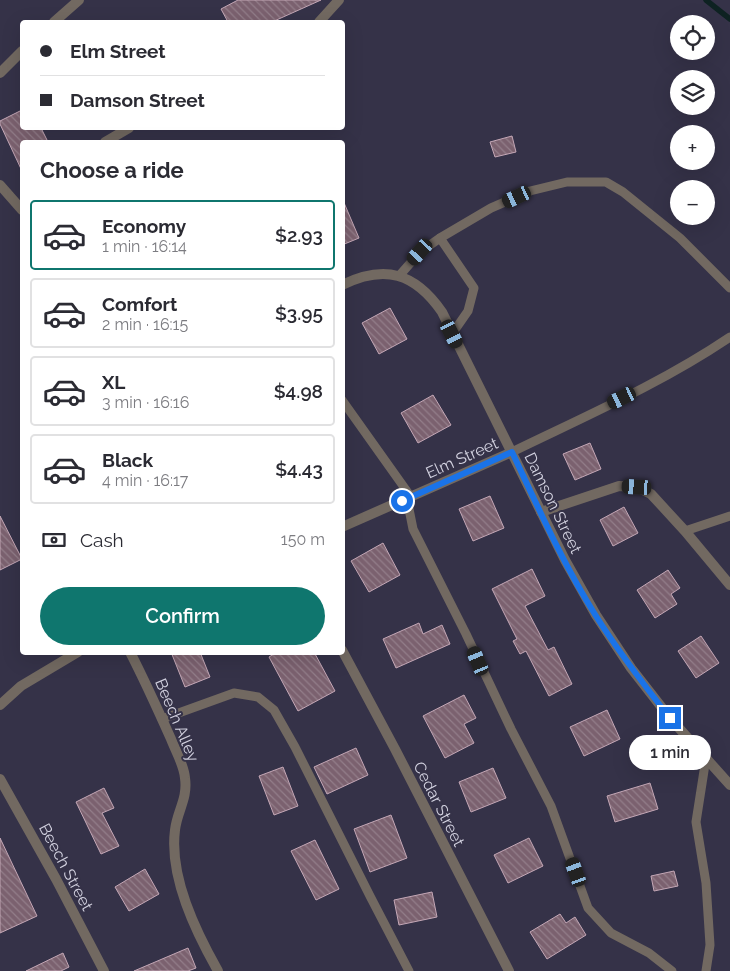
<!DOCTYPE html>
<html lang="en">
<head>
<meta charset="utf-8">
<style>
	body { margin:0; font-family:Raleway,sans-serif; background:#f2f2f3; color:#2b2b33; height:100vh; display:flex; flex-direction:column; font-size:19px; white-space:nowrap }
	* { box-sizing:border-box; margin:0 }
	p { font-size:16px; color:#7c7c81 }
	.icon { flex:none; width:28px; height:28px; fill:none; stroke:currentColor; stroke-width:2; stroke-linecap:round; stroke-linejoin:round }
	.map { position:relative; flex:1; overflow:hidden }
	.details { position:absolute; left:20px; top:140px; width:325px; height:515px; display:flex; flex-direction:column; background:#fff; border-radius:5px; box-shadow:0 5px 20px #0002 }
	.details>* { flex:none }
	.guide { position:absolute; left:20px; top:20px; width:325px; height:110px; border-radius:5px; box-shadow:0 5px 20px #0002; display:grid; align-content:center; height:110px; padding:0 20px; background:#fff }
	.fabs { position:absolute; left:670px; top:15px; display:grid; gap:10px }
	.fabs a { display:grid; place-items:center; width:45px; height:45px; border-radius:50%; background:#fff; box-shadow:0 5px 20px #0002; font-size:25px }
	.end { position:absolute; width:22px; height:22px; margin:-11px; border:6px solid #1a73e8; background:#fff; box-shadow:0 0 0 2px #fff }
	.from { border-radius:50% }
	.bubble { position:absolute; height:35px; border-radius:18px; background:#fff; box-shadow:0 5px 20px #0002; font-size:16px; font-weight:600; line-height:35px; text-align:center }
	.car { position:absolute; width:15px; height:30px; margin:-15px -8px; border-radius:6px; box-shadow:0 0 4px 1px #0007; background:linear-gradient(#222 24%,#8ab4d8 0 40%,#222 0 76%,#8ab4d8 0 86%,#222 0) }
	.guide b { display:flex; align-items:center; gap:18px; height:48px; font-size:19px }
	.guide b+b { border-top:1px solid #e1e1e2 }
	.guide i { width:12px; height:12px; background:#2b2b33 }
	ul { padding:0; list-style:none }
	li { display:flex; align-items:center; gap:15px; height:70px; margin:0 10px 8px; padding:0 10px; border:2px solid #e1e1e2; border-radius:5px }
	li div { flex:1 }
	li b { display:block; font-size:19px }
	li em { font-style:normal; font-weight:600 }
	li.active { border-color:#0f766e }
	li>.icon { width:45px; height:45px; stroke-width:1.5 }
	h2 { padding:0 20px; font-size:22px; line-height:60px }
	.pay { display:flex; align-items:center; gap:12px; height:55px; padding:0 20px; font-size:19px }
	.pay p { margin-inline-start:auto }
	.button { display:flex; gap:10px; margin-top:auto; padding:10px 20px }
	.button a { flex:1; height:58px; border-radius:30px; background:#0f766e; color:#fff; font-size:20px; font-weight:600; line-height:58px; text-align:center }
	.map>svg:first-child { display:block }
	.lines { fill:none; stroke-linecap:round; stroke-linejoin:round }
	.stream { stroke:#0e2222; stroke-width:5.5 }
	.building { fill:url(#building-back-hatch); stroke:#c4a7b6 }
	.lane { stroke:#726961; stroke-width:9 }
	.street { stroke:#726961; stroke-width:10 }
	.route { stroke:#1a73e8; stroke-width:6 }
	.labels { text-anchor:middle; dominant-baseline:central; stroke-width:4; stroke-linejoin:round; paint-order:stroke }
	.street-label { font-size:16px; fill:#d3d2e0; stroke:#353248 }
</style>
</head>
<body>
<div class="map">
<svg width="730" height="971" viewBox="0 0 730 971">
	<defs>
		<pattern id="building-back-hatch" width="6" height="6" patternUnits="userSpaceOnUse" patternTransform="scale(1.25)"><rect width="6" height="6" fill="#7b616f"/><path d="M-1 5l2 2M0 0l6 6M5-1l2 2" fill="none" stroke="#937e8a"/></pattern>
	</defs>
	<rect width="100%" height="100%" fill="#353248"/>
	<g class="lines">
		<polyline class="stream" points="706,0 730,19"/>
	</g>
	<g class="building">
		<polygon points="238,0 321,0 272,22 228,22 221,9"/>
		<polygon points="22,110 22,128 41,128 48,142 22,142 22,171 0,124 0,121"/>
		<polygon points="512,136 516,152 495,157 490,142"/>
		<polygon points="342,198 359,238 342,245"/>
		<polygon points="390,308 407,339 379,354 362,323"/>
		<polygon points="433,395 451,425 418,443 401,413"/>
		<polygon points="590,443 601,469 575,480 563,454"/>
		<polygon points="490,496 504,528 473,541 459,509"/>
		<polygon points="624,507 638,533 613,546 600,520"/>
		<polygon points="0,516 22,559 0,570"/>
		<polygon points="383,543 400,575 369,592 351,561"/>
		<polygon points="532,569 545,596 525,606 548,650 554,647 572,684 549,696 526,651 520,654 513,641 517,639 492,589"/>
		<polygon points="668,570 680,588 671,594 677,604 655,618 637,590"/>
		<polygon points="419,623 423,634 442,625 450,644 396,668 383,639"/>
		<polygon points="701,636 719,663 696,678 678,651"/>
		<polygon points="171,652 200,652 210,677 185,687"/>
		<polygon points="277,652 314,652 335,691 298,711 269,657"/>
		<polygon points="464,695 476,718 464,724 474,743 445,758 423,716"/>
		<polygon points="607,710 620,739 584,756 570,727"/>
		<polygon points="356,748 368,775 327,794 314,767"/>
		<polygon points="283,767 298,806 274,815 259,776"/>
		<polygon points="493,768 506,798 471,812 459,782"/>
		<polygon points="650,783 658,809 615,822 607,796"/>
		<polygon points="104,788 114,808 102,813 119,846 101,854 76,802"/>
		<polygon points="391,815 407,858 370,872 354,829"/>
		<polygon points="0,838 37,916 0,933"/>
		<polygon points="529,838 543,866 508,883 494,855"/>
		<polygon points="315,840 339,889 316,900 291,851"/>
		<polygon points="145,869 159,894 129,911 115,887"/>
		<polygon points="674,871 678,886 654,891 651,876"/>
		<polygon points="432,892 437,917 399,925 394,900"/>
		<polygon points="560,914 566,923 575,917 586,935 547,959 530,932"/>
		<polygon points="188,948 196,968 188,971 134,971"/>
		<polygon points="63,953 69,967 61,971 26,971"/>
	</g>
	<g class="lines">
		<g class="lane">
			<polyline points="440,238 491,208 530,191 567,182 606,182 623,192 680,238 730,288"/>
			<polyline points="399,276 420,252 440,238 474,288 468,311 452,334"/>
			<polyline points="342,400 411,497"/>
			<path d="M 512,452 C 586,416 662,383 730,337"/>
			<polyline points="407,499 413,529 466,634 511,729 551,806 588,908 611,933 649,953 672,971"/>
			<polyline points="685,531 730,516"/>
			<polyline points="162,719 234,693 258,697 274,710 295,747 371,898 409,971"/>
			<polyline points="706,971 710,945 706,883 696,822 706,758"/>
		</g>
		<g class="street">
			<polyline points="54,22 79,0"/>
			<polyline points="319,22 339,0"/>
			<polyline points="0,73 22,51"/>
			<polyline points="105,142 129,128"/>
			<polyline points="0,185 22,210"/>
			<path d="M 342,285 C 385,264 415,273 442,312 L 565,560 L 596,615 L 631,668 L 670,718 L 730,785"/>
			<polyline points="541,512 619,486 637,487 651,494 685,531 730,585"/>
			<polyline points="342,527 512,452"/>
			<polyline points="342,650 395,749 509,971"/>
			<path d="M 130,652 C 145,681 158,710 171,739 C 176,752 184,765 185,778 C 188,799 177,811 175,830 C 169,877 196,932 218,971"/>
			<polyline points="0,705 21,686 78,652"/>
			<polyline points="0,779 56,879 104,971"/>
		</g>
	</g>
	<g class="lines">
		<path class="route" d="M 402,501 L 512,452 C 538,507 563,564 596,616 C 618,651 644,685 670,718"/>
	</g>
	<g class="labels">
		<g class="street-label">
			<text transform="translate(462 458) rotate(-24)">Elm Street</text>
			<text transform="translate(553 503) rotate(64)">Damson Street</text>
			<text transform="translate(177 720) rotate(67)">Beech Alley</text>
			<text transform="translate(439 804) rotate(63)">Cedar Street</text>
			<text transform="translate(66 867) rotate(62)">Beech Street</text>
		</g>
	</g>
</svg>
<div class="fabs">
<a><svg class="icon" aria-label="locate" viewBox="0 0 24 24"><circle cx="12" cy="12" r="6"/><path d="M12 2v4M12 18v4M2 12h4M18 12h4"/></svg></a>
<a><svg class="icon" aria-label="layers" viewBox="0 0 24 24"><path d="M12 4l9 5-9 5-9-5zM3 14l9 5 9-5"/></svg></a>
<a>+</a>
<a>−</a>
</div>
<i class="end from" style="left:402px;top:501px"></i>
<i class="end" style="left:670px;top:718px"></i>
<div class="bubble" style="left:629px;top:735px;width:82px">1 min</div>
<i class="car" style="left:517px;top:197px;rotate:245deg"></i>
<i class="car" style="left:420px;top:252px;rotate:222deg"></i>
<i class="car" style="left:452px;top:334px;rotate:153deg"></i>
<i class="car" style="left:622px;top:398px;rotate:244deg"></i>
<i class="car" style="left:637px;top:487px;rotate:273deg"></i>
<i class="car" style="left:478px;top:661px;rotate:337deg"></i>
<i class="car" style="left:576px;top:872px;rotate:340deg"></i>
<div class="guide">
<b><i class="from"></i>Elm Street</b>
<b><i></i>Damson Street</b>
</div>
<section class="details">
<h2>Choose a ride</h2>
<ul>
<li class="active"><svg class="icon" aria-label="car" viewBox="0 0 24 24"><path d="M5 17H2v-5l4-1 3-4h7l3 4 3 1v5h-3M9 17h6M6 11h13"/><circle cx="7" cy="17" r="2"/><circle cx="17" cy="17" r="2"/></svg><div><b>Economy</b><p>1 min · 16:14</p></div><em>$2.93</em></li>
<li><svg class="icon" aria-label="car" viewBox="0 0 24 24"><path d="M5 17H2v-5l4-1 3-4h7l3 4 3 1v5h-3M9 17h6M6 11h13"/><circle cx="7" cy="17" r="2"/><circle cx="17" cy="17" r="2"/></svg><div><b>Comfort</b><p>2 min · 16:15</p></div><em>$3.95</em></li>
<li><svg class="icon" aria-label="car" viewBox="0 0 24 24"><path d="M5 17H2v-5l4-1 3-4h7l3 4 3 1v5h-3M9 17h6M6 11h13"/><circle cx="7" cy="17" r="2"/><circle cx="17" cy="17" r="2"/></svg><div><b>XL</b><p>3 min · 16:16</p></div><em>$4.98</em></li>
<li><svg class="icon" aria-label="car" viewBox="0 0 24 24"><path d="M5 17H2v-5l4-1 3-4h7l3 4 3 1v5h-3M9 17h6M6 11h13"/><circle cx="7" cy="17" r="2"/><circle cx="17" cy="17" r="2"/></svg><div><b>Black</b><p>4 min · 16:17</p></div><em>$4.43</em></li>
</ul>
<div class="pay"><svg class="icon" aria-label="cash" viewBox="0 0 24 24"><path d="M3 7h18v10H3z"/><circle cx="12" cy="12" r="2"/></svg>Cash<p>150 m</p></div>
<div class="button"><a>Confirm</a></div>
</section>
</div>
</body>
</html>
